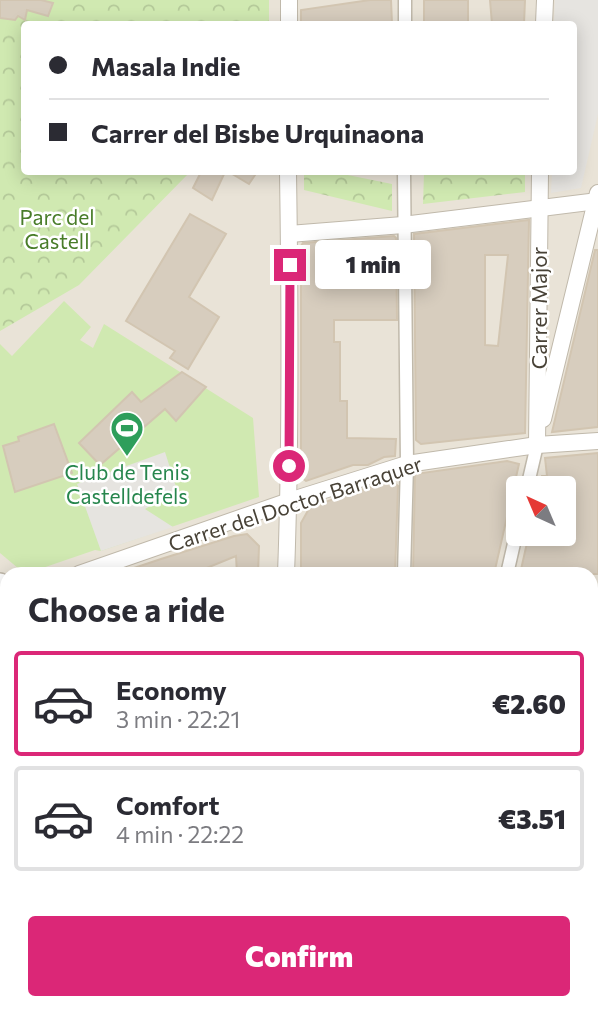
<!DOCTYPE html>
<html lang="en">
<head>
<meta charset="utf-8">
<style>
	body { margin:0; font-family:Commissioner,sans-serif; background:#f7f7f7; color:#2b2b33; height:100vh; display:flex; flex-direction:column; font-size:26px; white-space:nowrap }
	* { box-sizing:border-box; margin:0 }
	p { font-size:23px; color:#7c7c81 }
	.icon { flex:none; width:38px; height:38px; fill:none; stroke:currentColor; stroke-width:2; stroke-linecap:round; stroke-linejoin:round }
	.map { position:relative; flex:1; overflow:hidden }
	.side { position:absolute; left:0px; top:567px; width:598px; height:443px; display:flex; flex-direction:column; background:#fff; border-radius:21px 21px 0 0; box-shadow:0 4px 18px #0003 }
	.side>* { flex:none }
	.banner { position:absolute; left:21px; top:21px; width:556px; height:154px; border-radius:7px; box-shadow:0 4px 18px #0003; display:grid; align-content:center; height:154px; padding:0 28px; background:#fff }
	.needle { width:46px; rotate:316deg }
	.controls { position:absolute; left:506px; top:476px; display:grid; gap:14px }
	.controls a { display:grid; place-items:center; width:70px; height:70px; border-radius:7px; background:#fff; box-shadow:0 4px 18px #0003; font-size:35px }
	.end { position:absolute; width:32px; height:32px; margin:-16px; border:9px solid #db2777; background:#fff; box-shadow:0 0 0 4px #fff }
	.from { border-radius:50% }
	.bubble { position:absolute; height:49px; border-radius:7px; background:#fff; box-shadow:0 4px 18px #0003; font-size:23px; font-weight:800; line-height:49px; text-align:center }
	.banner b { display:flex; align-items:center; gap:24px; height:66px; font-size:26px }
	.banner b+b { border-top:2px solid #e1e1e2 }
	.banner i { width:18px; height:18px; background:#2b2b33 }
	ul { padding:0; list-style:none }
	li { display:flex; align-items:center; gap:21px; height:105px; margin:0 14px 10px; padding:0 14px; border:4px solid #e1e1e2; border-radius:7px }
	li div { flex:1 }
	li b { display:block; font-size:26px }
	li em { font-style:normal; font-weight:800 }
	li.current { border-color:#db2777 }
	li>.icon { width:63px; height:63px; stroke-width:1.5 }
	h2 { padding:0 28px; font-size:32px; line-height:84px }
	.primary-button { display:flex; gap:14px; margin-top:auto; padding:14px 28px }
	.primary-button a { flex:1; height:80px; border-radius:7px; background:#db2777; color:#fff; font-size:28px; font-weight:800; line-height:80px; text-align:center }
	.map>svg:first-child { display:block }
	.residential { fill:#e9e3d7; fill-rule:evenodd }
	.grass { fill:#d0e9b1 }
	.forest { fill:url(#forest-crowns) }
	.parking { fill:#e6e4e0 }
	.building { fill:#d7cdbe; stroke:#d2c5b1; stroke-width:2; fill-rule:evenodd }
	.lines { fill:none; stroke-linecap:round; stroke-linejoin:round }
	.pedestrian-casing { stroke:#c0b9ab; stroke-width:15 }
	.minor-casing { stroke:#c0b9ab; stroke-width:18 }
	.tertiary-casing { stroke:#c0b9ab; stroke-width:24 }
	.pedestrian { stroke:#fff; stroke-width:12 }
	.minor { stroke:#fff; stroke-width:16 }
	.tertiary { stroke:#fff; stroke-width:21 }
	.route { stroke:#db2777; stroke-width:9 }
	.labels { text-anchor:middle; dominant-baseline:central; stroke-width:5; stroke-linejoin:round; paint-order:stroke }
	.park-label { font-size:21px; fill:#487c28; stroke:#fff }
	.street-label { font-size:21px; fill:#484237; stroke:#fff }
	.leisure-label { font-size:21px; fill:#27864d; stroke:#fff }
</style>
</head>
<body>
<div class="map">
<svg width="598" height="1009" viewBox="0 0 598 1009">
	<defs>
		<pattern id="forest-crowns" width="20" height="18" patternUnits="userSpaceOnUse" patternTransform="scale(1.75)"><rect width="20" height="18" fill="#d0e9b1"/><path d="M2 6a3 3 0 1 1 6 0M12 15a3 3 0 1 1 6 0" fill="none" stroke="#b4c999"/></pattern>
	</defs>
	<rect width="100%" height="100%" fill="#f5f1e9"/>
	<path class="residential" d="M 0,0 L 598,0 L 598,1009 L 0,1009 ZM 24,24 L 574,24 L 574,172 L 24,172 ZM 518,488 L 564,488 L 564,534 L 518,534 ZM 7,574 L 592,574 L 592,1003 L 7,1003 Z"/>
	<polygon class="grass" points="64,301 91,327 80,340 93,348 104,324 253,418 259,497 101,551 95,550 25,574 0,553 0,344 12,356"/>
	<g class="forest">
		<polygon points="0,0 269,0 269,24 24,24 24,172 190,172 79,285 0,331"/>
		<polygon points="304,172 333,172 392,184 392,211 304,190"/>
		<polygon points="424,172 525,172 525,192 423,204"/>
	</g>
	<g class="parking">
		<polygon points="555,0 598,0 598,114 581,188 551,193 552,172 574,172 574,24 554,24"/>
		<polygon points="165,452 177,490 145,509 173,527 101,551 77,484"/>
	</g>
	<g class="building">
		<polygon points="0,0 41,0 53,3 48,16 27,10 25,20 18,16 15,20 0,18"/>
		<polygon points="370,0 391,0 392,24 301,24 301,10"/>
		<rect x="424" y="0" width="44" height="24"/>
		<polygon points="490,0 525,0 524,24 492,24"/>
		<polygon points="201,172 225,172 212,200 193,188"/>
		<polygon points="229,172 257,172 249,184"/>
		<polygon points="190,214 226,234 189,297 219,317 188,369 170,358 175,351 126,321"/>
		<path d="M 529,220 L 525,433 L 421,444 L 416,440 L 414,234 ZM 485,255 L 508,255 L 498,346 L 485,345 Z"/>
		<polygon points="394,236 396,238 397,320 334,320 334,342 340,342 340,401 347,401 347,438 396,439 395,456 384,457 368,465 353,465 306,481 301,477 301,246 303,243"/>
		<polygon points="595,250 598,250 598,427 552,432"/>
		<polygon points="182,372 206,387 176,421 165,409 100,465 79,443 132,392 141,402"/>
		<polygon points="54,424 72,473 15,492 3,446 19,441 18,437"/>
		<polygon points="598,453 598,574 520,574 529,534 564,534 564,488 539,488 542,476 547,476 545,458"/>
		<polygon points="507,461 519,464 494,574 413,574 415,474"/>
		<polygon points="391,480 398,486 395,574 301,574 301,523 310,507"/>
		<polygon points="247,534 259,546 258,574 237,574 236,556 192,574 122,574 122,572 161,559 234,536"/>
	</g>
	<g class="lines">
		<defs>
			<g id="pedestrian">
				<polyline points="405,24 405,0"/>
				<polyline points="404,172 407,464 404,574"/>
				<polyline points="527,488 537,445"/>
				<polyline points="507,574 518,526"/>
				<polyline points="0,751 7,751"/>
				<polyline points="592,801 598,801"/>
				<polyline points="0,899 7,898"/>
				<polyline points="592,945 598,949"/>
				<polyline points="428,1003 428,1009"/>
			</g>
			<g id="minor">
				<polyline points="289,0 289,24"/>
				<polyline points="544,24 545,0"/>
				<polyline points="289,234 403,225 598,201"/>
				<polyline points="543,419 598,193"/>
				<polyline points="537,445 540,172"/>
				<polyline points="79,574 289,501 407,464 537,445 598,441"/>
				<path d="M 286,574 C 291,440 290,305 288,172"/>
				<polyline points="233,1003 233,1009"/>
			</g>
			<g id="tertiary">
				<polyline points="0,584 7,591"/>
				<polyline points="0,606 7,608"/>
			</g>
		</defs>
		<use href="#pedestrian" class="pedestrian-casing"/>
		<use href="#minor" class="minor-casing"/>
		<use href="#tertiary" class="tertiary-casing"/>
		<use href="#pedestrian" class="pedestrian"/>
		<use href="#minor" class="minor"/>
		<use href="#tertiary" class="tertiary"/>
	</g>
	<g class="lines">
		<polyline class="route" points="289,466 290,265"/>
	</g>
	<defs>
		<symbol id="stadium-pin" viewBox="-11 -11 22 30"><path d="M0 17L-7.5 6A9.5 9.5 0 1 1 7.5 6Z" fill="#2e9e5b" stroke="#fff"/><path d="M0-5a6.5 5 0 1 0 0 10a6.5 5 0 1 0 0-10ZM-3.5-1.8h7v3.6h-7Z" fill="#fff"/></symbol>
	</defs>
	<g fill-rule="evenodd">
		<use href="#stadium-pin" x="108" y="409" width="38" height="52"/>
	</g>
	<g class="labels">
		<g class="park-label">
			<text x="57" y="216">Parc del<tspan x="57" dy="24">Castell</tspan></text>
		</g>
		<g class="street-label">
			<text transform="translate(538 308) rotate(-90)">Carrer Major</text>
			<text transform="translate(295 503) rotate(-18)">Carrer del Doctor Barraquer</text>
		</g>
		<g class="leisure-label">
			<text x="127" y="471">Club de Tenis<tspan x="127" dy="24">Castelldefels</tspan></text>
		</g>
	</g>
</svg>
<div class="controls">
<a><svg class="needle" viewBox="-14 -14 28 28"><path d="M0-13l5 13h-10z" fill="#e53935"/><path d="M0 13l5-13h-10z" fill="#7c7c81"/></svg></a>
</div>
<i class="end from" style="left:289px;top:466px"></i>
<i class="end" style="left:290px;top:265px"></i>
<div class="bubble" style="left:315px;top:240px;width:116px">1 min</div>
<div class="banner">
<b><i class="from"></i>Masala Indie</b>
<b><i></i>Carrer del Bisbe Urquinaona</b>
</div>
<section class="side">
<h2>Choose a ride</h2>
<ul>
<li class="current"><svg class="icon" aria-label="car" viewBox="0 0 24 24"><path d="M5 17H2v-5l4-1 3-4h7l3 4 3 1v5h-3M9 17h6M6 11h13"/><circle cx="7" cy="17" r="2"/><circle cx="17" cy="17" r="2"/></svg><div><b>Economy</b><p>3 min · 22:21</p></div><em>€2.60</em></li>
<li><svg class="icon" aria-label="car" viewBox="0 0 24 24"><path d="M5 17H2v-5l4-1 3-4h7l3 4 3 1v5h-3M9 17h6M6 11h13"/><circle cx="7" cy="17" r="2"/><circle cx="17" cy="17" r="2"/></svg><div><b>Comfort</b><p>4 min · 22:22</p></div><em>€3.51</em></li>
</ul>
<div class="primary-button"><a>Confirm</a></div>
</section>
</div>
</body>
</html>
